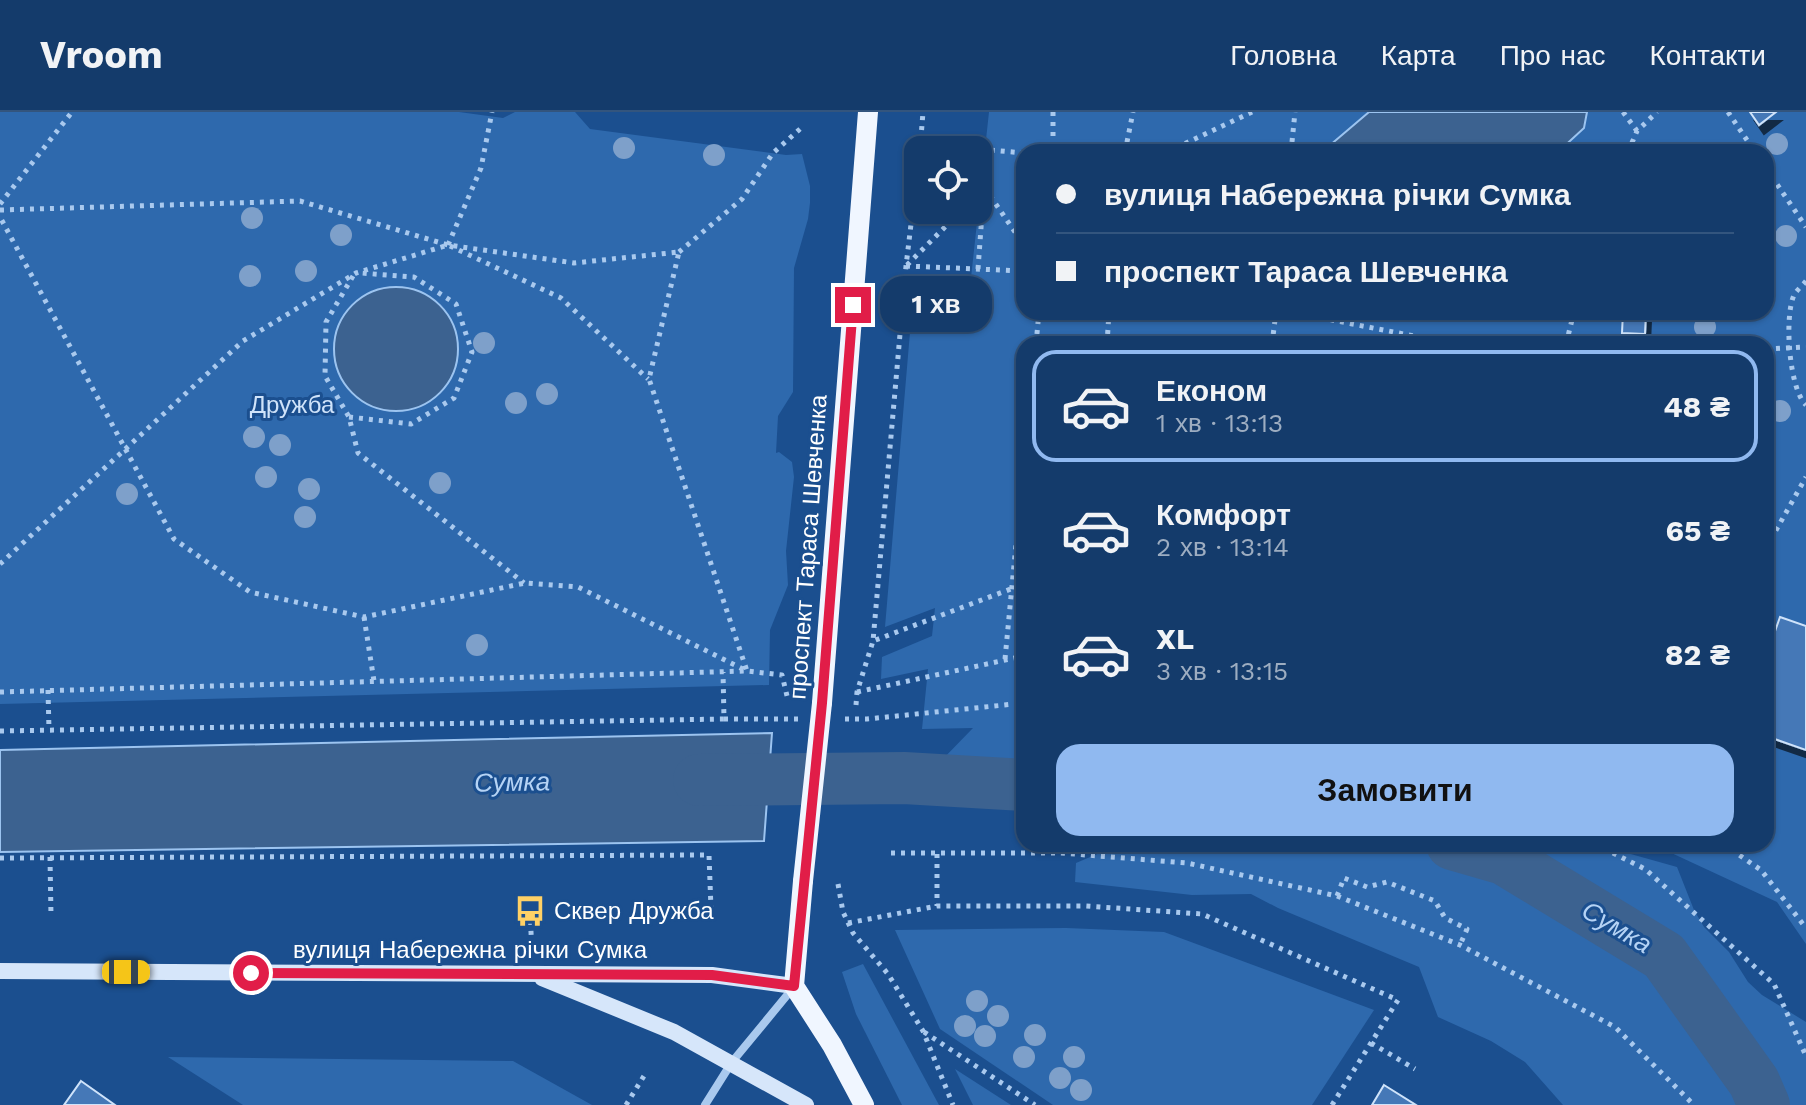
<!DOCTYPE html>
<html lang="uk">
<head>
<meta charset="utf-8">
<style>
	body { margin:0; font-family:"Work Sans",sans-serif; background:#1d4271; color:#f1f3f6; height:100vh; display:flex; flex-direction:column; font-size:30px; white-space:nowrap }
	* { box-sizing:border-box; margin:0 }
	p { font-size:26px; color:#9dadc1 }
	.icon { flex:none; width:44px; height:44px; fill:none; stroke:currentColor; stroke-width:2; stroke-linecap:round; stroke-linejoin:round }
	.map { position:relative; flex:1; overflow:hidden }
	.panel { position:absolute; left:1016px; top:224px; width:758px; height:516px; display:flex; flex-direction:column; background:#143b6b; border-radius:24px; box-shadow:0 2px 6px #0004,0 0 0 2px #33557e }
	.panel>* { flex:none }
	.banner { position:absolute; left:1016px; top:32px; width:758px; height:176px; border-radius:24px; box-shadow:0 2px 6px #0004,0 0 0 2px #33557e; display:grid; align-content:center; height:176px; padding:0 40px; background:#143b6b }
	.tools { position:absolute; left:904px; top:24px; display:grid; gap:16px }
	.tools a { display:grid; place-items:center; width:88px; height:88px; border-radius:16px; background:#143b6b; box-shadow:0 2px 6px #0004,0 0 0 2px #33557e; font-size:40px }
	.end { position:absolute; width:36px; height:36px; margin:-18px; border:10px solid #e11d48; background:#fff; box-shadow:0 0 0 4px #fff }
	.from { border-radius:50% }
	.bubble { position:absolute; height:56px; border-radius:24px; background:#143b6b; box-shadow:0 2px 6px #0004,0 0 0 2px #33557e; font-size:26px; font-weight:700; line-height:56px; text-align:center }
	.car { position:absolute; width:24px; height:48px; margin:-24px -12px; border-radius:10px; box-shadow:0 0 6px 2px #0007; background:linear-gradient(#f5c518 24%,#345 0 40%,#f5c518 0 76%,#345 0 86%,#f5c518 0) }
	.banner b { display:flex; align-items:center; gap:28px; height:76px; font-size:30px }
	.banner b+b { border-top:2px solid #33557e }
	.banner i { width:20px; height:20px; background:#f1f3f6 }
	ul { padding:14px 0 0; list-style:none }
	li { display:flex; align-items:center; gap:24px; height:112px; margin:0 16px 12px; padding:0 24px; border:4px solid transparent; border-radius:24px }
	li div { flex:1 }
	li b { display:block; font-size:30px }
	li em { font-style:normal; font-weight:700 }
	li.on { border-color:#90b9f0 }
	li>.icon { width:72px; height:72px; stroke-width:1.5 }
	.button { display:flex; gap:16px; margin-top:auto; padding:16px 40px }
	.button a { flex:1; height:92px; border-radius:24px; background:#90b9f0; color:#111; font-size:32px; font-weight:700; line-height:92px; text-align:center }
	header { display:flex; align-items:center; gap:48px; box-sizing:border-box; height:112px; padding:0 40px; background:#143b6b; border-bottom:2px solid #33557e }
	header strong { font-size:38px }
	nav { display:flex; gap:44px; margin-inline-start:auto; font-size:28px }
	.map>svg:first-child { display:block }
	.green { fill:#2e69ad; fill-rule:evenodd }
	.water { fill:#3c6290; stroke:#9cc4f0; stroke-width:2 }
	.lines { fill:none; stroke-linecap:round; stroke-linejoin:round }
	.river { stroke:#3c6290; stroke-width:52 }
	.building { fill:#4478b7; stroke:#cfe3fa; stroke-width:2; filter:url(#shadow) }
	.path { stroke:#a9c9ee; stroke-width:5; stroke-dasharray:4 6; stroke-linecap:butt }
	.street { stroke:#a9c9ee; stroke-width:8 }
	.secondary { stroke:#d6e6fa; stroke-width:16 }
	.primary { stroke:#f0f6ff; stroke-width:20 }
	.primary-bridge { stroke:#f0f6ff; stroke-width:20 }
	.tree { fill:#7ea0ca }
	.route { stroke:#e11d48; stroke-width:10 }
	.labels { text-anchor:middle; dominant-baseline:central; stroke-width:6; stroke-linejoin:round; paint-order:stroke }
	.park-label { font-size:24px; fill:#cfe3fa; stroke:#1b4f8f }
	.street-label { font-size:24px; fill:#fff; stroke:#1b4f8f }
	.poi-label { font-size:24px; fill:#fff; stroke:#1b4f8f; text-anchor:start }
	.water-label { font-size:26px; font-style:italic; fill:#b5d3f5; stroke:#1b4f8f }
</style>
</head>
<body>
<header>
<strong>Vroom</strong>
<nav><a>Головна</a><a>Карта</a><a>Про нас</a><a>Контакти</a></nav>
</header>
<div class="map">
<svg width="1806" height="993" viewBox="0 0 1806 993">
	<defs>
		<filter id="shadow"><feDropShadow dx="5" dy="9" stdDeviation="0" flood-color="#0009"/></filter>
	</defs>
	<rect width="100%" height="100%" fill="#1b4f8f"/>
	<g class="green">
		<polygon points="0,0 459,0 503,6 515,0 575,0 590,17 786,43 802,42 810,74 810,91 808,107 794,156 793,280 778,304 776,341 779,340 792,350 794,365 786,439 788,473 770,518 769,573 0,592"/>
		<path d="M 989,0 L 1806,0 L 1806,832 L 1777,790 L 1652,732 L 1766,732 L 1766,232 L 1024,232 L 1024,665 L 950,658 L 939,651 L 973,616 L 922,617 L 928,557 L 881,567 L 882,545 L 932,524 L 935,496 L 885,515 L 914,173 L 970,175 ZM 1024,40 L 1766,40 L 1766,200 L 1024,200 Z"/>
		<polygon points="1112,732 1595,732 1677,755 1694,798 1704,815 1729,840 1748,870 1762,883 1806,910 1806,993 1563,993 1525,950 1491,929 1438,905 1419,855 1278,796 1251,782 1192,783 1075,770 1076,751 1109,737"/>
		<polygon points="1066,816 1164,820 1374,898 1312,993 1053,993 940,917 895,818"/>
		<polygon points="863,852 939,993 902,993 856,902 842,860"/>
		<polygon points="168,945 513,949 592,993 243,993"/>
		<polygon points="955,957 1011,993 973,993"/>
	</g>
	<g class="water">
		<polygon points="1369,0 1587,0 1584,16 1558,40 1322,40"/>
		<circle cx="396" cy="237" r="62"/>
		<polygon points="772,621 764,729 0,740 0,638"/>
	</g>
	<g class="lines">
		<g class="river">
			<polyline points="699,668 904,666 1024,673"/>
			<polyline points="1452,732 1504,747 1664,844 1754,970 1764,993"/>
		</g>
	</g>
	<g class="building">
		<polygon points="1750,0 1776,0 1759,13"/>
		<polygon points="1623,200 1646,200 1645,222 1622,221"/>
		<polygon points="1780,505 1806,514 1806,638 1766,624 1766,545"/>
		<polygon points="81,969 115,993 64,993"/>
		<polygon points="1384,973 1416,993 1372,993"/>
	</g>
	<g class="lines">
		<g class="path">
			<polyline points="1053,0 1053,40"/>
			<polyline points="1623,0 1637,19"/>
			<polyline points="1728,0 1755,40"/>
			<polyline points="921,32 1024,41"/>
			<polyline points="920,38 923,0"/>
			<polyline points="1125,40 1133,0"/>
			<polyline points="1167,40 1252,0"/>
			<polyline points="1291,40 1295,0"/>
			<polyline points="1628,40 1637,19 1657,0"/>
			<polyline points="918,54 906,154 873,529 1024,472"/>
			<polyline points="1766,56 1806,115"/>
			<polyline points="978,82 984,75 1024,133"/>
			<polyline points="0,92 72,0"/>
			<polyline points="0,98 300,89 448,133 574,151 679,140 649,267 747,559 578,475 525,471 364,505 250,480 174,427 0,105"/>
			<polyline points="448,133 481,56 492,0"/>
			<polyline points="679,140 742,87 773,41 800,17"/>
			<polyline points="907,153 962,98"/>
			<polyline points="906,154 1024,159"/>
			<polyline points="978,157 984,75"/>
			<polyline points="353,164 326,210 325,264 349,305 358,341 524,471"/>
			<path d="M 1806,169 C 1803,173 1796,179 1794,183 C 1784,205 1789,277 1806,293"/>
			<polyline points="1291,200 1455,232"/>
			<polyline points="1036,232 1039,200"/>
			<polyline points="1107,232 1109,200"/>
			<polyline points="1272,232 1276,200"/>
			<polyline points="1566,232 1574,200"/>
			<polyline points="1766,237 1806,235"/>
			<polyline points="349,305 411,312 454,286 472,240 456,192 414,165 361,161"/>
			<polyline points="1766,436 1806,365"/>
			<polyline points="0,452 243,229 356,161 448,133 561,186 648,267"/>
			<polyline points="364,505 374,569"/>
			<polyline points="1005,547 1024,349"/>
			<polyline points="48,578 49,618"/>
			<polyline points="0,580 747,559 782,563 788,588"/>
			<polyline points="857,580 1024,544"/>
			<polyline points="856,593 857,580 873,529"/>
			<polyline points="724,607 799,607"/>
			<polyline points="845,607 867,607 1024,591"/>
			<polyline points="0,619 724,607 723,560"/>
			<polyline points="1595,732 1645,757 1774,872 1806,944"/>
			<polyline points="1723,732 1761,758 1806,816"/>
			<polyline points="891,741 1061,741 1187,751 1337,784 1460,833 1615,915 1694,993"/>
			<polyline points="937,742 937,794"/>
			<polyline points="50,745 51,804"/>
			<polyline points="0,746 709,743 711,797"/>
			<polyline points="838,772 843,800 853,821 888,862 923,919 953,993"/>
			<polyline points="1337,784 1344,766 1367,775 1387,770 1435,789 1445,806 1467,817 1460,833"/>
			<polyline points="530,799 532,841"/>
			<polyline points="848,811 937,794 1086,794 1202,802 1398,888 1332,993"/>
			<polyline points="924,920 1035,993"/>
			<polyline points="1371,931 1415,957"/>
			<polyline points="626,993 647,959"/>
		</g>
		<polyline class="street" points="705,993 732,950 793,876"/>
		<g class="secondary">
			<polyline points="0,859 712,863 794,874"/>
			<polyline points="542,866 674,920 806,993"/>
		</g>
		<g class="primary">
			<polyline points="822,591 868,0"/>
			<polyline points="803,769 794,874 832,933 864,993"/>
		</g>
		<polyline class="primary-bridge" points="803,769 822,591"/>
	</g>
	<g class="tree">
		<circle cx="1777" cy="32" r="11"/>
		<circle cx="624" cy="36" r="11"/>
		<circle cx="714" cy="43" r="11"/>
		<circle cx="252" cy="106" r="11"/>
		<circle cx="341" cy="123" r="11"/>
		<circle cx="1786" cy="124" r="11"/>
		<circle cx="306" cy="159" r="11"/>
		<circle cx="250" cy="164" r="11"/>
		<circle cx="1705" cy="215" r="11"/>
		<circle cx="484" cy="231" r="11"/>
		<circle cx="547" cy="282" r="11"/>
		<circle cx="516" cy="291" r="11"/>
		<circle cx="1780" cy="299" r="11"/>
		<circle cx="254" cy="325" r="11"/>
		<circle cx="280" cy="333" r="11"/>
		<circle cx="266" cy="365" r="11"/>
		<circle cx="440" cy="371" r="11"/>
		<circle cx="309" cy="377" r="11"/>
		<circle cx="127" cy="382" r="11"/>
		<circle cx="305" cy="405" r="11"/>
		<circle cx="477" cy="533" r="11"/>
		<circle cx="977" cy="889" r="11"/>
		<circle cx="998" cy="904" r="11"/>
		<circle cx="965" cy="914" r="11"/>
		<circle cx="1035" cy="923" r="11"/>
		<circle cx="985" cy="924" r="11"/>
		<circle cx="1024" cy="945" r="11"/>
		<circle cx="1074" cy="945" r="11"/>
		<circle cx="1060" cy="966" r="11"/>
		<circle cx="1081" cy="978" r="11"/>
	</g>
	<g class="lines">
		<polyline class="route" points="251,861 712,863 794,874 822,591 853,193"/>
	</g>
	<defs>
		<symbol id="bus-bare" viewBox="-9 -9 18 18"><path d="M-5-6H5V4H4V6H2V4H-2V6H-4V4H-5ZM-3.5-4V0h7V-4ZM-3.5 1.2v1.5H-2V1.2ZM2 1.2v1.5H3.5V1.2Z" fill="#ffd166" stroke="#1b4f8f" stroke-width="2.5" paint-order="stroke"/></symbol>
	</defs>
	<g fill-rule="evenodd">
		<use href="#bus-bare" x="508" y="777" width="44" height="44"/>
	</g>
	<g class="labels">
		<g class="park-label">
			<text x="292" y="293">Дружба</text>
		</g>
		<g class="street-label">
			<text transform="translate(808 435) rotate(-86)">проспект Тараса Шевченка</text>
			<text x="470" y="838">вулиця Набережна річки Сумка</text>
		</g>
		<g class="poi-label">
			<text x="554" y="799">Сквер Дружба</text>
		</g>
		<g class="water-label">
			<text transform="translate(512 670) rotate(-1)">Сумка</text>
			<text transform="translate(1617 815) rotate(31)">Сумка</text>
		</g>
	</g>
</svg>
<div class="tools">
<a><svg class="icon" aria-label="locate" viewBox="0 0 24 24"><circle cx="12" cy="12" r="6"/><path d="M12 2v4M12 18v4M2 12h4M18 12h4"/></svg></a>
</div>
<i class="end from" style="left:251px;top:861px"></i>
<i class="end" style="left:853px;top:193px"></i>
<div class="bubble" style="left:880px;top:164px;width:112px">1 хв</div>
<i class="car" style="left:126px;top:860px;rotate:90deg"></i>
<div class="banner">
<b><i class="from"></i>вулиця Набережна річки Сумка</b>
<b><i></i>проспект Тараса Шевченка</b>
</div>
<section class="panel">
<ul>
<li class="on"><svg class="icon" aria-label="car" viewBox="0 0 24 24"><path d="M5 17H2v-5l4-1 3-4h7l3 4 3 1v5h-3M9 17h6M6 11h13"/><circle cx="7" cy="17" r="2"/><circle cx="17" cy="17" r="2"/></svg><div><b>Економ</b><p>1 хв · 13:13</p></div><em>48 ₴</em></li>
<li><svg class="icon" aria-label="car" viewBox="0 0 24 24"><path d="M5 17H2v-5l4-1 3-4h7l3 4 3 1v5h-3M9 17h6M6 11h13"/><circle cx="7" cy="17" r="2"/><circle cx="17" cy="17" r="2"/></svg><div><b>Комфорт</b><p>2 хв · 13:14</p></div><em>65 ₴</em></li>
<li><svg class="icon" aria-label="car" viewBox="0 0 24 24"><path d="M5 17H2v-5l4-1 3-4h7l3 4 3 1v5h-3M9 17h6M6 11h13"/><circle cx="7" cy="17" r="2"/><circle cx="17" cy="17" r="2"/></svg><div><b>XL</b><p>3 хв · 13:15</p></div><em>82 ₴</em></li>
</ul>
<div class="button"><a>Замовити</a></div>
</section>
</div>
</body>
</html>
